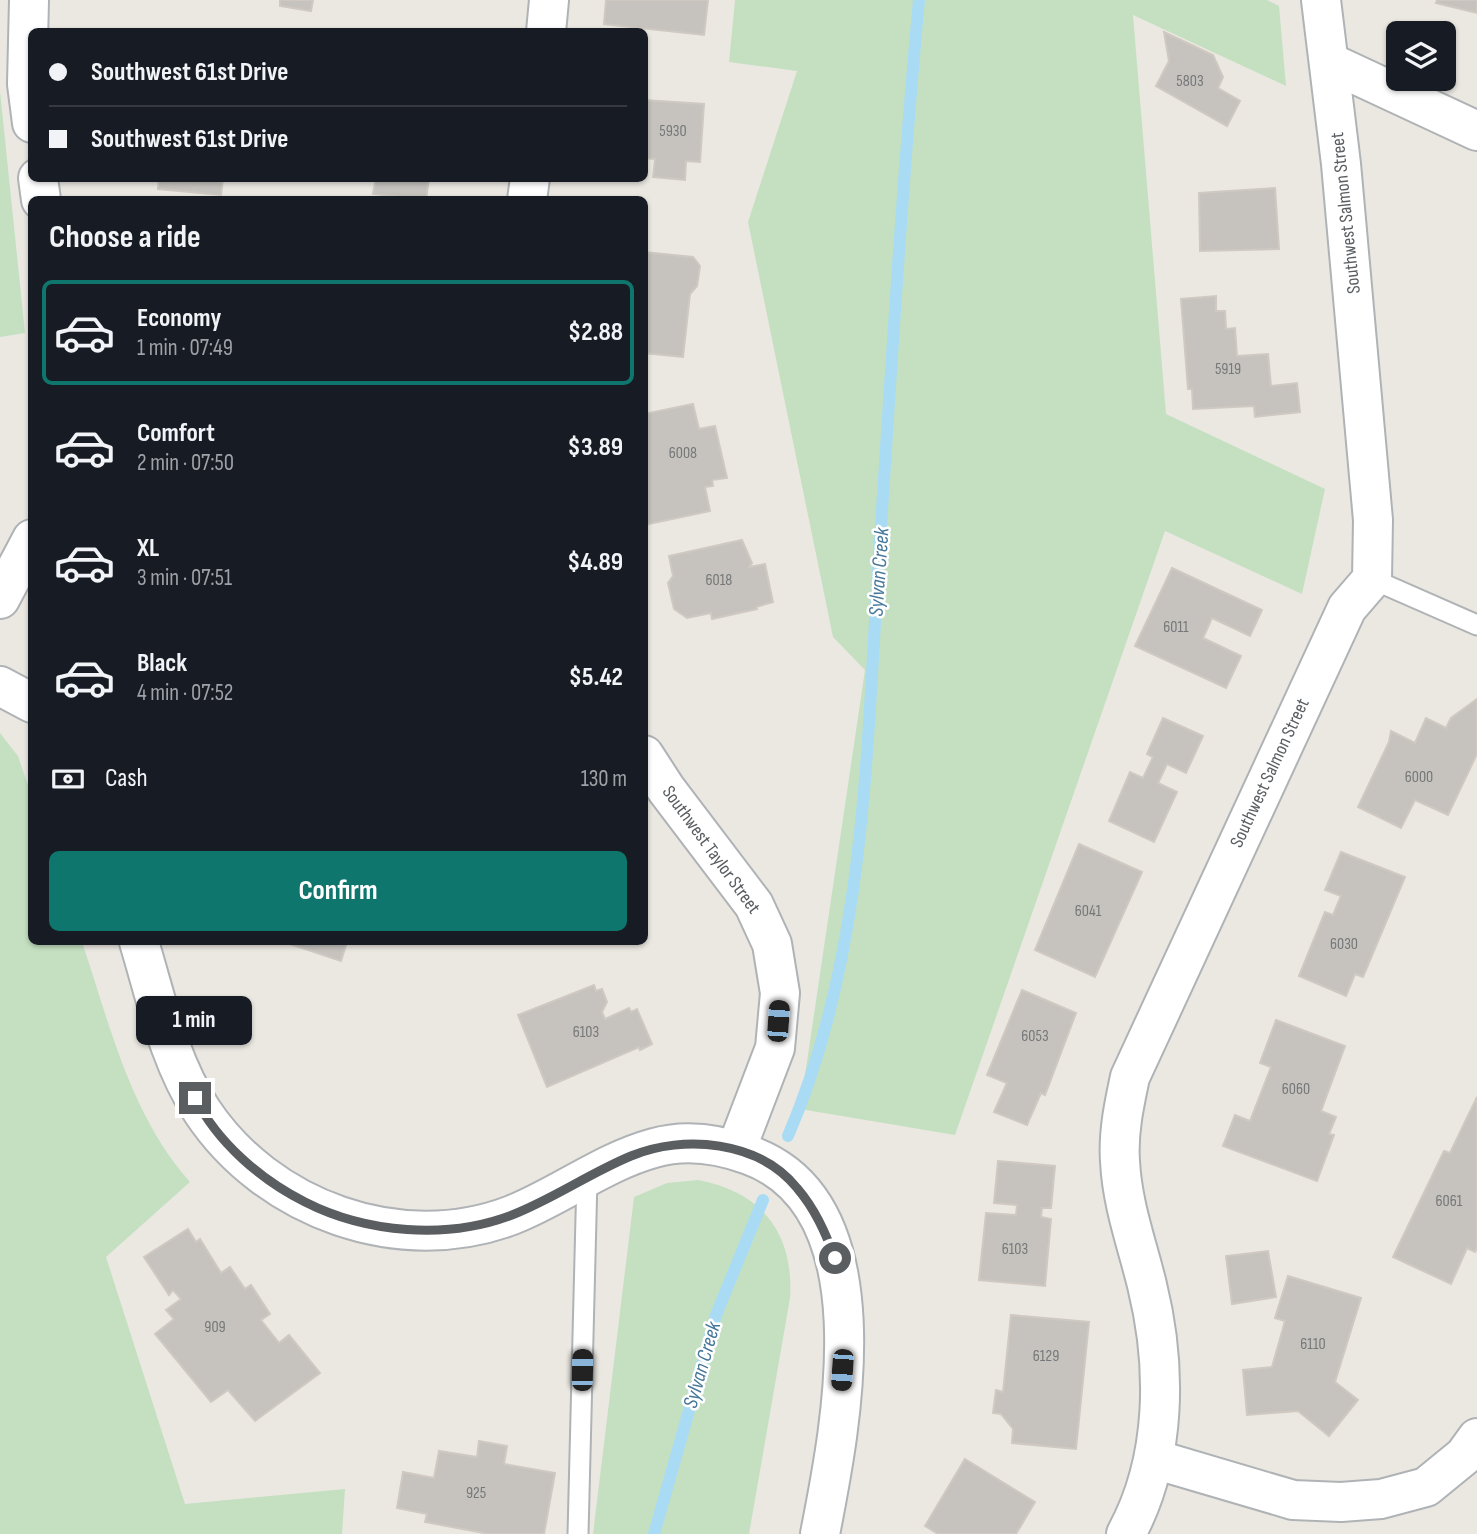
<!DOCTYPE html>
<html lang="en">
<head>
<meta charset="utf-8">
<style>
	body { margin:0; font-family:"Sofia Sans Condensed",sans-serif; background:#20242c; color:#f1f3f6; height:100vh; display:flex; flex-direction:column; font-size:26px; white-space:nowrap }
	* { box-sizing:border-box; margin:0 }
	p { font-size:23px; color:#9ea1a6 }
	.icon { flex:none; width:38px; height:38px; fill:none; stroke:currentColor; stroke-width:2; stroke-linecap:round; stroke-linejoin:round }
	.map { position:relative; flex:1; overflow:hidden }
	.details { position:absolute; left:28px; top:196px; width:620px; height:749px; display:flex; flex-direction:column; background:#171b24; border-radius:10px; box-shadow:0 2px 5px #0004 }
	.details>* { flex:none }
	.guide { position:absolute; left:28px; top:28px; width:620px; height:154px; border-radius:10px; box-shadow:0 2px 5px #0004; display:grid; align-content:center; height:154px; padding:0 21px; background:#171b24 }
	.buttons { position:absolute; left:1386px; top:21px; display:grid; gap:14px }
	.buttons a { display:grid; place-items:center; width:70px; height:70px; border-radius:10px; background:#171b24; box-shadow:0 2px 5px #0004; font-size:35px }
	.end { position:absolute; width:32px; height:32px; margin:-16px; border:9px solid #5a5e61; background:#fff; box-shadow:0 0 0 4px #fff }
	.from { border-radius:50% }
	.bubble { position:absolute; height:49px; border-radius:10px; background:#171b24; box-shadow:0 2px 5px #0004; font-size:23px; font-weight:700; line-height:49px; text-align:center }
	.car { position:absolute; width:21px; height:42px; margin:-21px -10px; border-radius:9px; box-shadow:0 0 5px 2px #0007; background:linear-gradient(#222 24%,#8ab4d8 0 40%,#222 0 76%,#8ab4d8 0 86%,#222 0) }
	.guide b { display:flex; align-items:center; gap:24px; height:66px; font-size:26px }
	.guide b+b { border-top:2px solid #363941 }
	.guide i { width:18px; height:18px; background:#f1f3f6 }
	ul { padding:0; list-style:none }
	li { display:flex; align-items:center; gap:21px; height:105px; margin:0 14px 10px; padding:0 7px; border:4px solid transparent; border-radius:10px }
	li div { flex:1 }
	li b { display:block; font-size:26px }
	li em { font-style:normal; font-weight:700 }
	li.current { border-color:#0f766e }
	li>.icon { width:63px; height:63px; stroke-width:1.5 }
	h2 { padding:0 21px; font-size:32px; line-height:84px }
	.pay { display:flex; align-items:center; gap:18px; height:77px; padding:0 21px; font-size:26px }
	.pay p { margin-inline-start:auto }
	.action { display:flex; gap:14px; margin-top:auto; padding:14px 21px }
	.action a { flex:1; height:80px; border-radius:10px; background:#0f766e; color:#fff; font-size:28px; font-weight:700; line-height:80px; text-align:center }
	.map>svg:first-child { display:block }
	.green { fill:#c4e0c1 }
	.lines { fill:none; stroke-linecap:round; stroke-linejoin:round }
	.stream { stroke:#a9dbf4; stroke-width:12 }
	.building { fill:#c6c3bf; stroke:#cfc9c1; stroke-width:2 }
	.service-casing { stroke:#afb3b6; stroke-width:23 }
	.minor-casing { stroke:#afb3b6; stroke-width:42 }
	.tertiary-casing { stroke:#afb3b6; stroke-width:42 }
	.service { stroke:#fff; stroke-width:19 }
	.minor { stroke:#fff; stroke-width:38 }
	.tertiary { stroke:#fff; stroke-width:38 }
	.route { stroke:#5a5e61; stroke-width:9 }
	.labels { text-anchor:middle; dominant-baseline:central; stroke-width:5; stroke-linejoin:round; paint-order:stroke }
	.number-label { font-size:16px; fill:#757778 }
	.street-label { font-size:19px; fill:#5a5e61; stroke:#fff }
	.water-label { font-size:21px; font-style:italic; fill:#47789b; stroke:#fff }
</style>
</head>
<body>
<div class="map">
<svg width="1477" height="1534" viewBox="0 0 1477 1534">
	<rect width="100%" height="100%" fill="#ebe8e2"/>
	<g class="green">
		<polygon points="735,0 1267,0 1279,6 1286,86 1133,15 1166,414 1325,489 1302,594 1165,531 955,1135 800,1109 865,670 833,637 748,222 797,71 729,62"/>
		<polygon points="0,91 25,333 0,337"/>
		<path d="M 0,733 L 18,756 L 31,794 L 32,942 L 82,942 C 110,1025 130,1114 190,1182 L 106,1257 L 185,1504 L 345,1489 L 342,1534 L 0,1534 Z"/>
		<path d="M 698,1180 C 762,1192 794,1233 790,1298 L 749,1534 L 593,1534 L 634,1197 L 667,1183 Z"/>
	</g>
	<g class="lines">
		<g class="stream">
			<path d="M 788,1136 C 862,964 866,771 877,587 C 890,391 901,195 919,0"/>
			<polyline points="654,1534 716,1315 763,1200"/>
		</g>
	</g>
	<g class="building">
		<polygon points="280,0 313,0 311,11 280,6"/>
		<polygon points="606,0 708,0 704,35 604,24"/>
		<polygon points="1437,0 1477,0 1477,13 1436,3"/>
		<polygon points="1164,32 1213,55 1223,77 1218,88 1240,101 1227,126 1156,86 1169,61"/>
		<polygon points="644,100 704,104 700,162 686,161 685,180 653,177 655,159 644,158"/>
		<polygon points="159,178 223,178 221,195 158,189"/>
		<polygon points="376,178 429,178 426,200 373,194"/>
		<polygon points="1275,188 1279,249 1200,251 1199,193"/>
		<polygon points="644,252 693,257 700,266 697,286 690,294 683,357 644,353"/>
		<polygon points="1216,296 1216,311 1225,311 1226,329 1235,328 1237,356 1268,354 1271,386 1297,383 1300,412 1255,417 1254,406 1193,409 1192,389 1188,389 1181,299"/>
		<polygon points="693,404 699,429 715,426 727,478 712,480 713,486 705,487 710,511 644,525 644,414"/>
		<polygon points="742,540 752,563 749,567 765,564 773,602 756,607 757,609 712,619 711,613 687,618 674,609 668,583 673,576 669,556"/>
		<polygon points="1172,568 1262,610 1250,636 1212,618 1203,638 1241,656 1226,688 1135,646"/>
		<polygon points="1477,699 1477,754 1448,815 1415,800 1401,828 1358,807 1389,742 1391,731 1415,743 1426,718 1446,728 1451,718"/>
		<polygon points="1163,718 1203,736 1186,773 1167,764 1158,783 1177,792 1154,842 1109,821 1130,772 1143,778 1153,757 1147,754"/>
		<polygon points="1079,844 1142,872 1095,977 1035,950"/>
		<polygon points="1341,852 1405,877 1363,977 1355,974 1346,996 1299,976 1325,912 1333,915 1341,896 1325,890"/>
		<polygon points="284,942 347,942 341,961"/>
		<polygon points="594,985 596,991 602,989 607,1002 602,1012 605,1019 629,1008 631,1012 637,1009 652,1044 640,1050 639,1047 547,1087 518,1015"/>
		<polygon points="1022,990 1076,1013 1045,1095 1041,1093 1027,1125 994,1112 1007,1083 987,1075"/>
		<polygon points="1276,1020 1345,1046 1321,1111 1336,1117 1329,1134 1334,1135 1317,1181 1223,1146 1235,1115 1250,1121 1271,1067 1260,1063"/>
		<polygon points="1477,1097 1477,1248 1475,1252 1467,1248 1451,1284 1393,1257 1444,1151 1450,1153"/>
		<polygon points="998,1161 1055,1166 1051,1208 1042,1208 1041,1217 1051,1219 1045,1286 979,1280 986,1213 1016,1215 1017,1205 994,1203"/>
		<polygon points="188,1229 196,1242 200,1239 221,1273 230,1267 245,1289 251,1285 270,1314 261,1320 279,1343 289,1335 320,1373 255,1421 228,1390 211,1402 155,1334 174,1319 166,1310 181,1299 173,1290 169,1295 144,1257"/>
		<polygon points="1268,1251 1276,1297 1232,1304 1226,1256"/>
		<polygon points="1288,1276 1361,1298 1335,1382 1358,1400 1329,1436 1298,1411 1247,1415 1243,1370 1272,1367 1285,1321 1275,1318"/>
		<polygon points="1011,1315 1089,1322 1076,1449 1012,1443 1013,1429 1001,1414 993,1413 996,1390 1003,1392"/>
		<polygon points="479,1441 507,1446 504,1464 555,1473 544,1534 489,1534 425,1522 427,1514 397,1508 403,1472 434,1478 439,1451 477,1457"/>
		<polygon points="965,1459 1035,1502 1016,1534 938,1534 925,1526"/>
	</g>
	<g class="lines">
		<defs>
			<g id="service">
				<polyline points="1372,579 1477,625"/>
				<polyline points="578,1534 587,1178"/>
			</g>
			<g id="minor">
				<polyline points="29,0 27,84 32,123"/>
				<polyline points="546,32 549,0"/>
				<polyline points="1331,63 1477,131"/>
				<polyline points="38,178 41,200"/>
				<polyline points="527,200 530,178"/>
				<polyline points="0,599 32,539"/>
				<polyline points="644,755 666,789 754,905 772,944 780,993 775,1048 736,1150"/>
				<polyline points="1154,1459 1293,1500 1341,1502 1381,1499 1426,1487 1464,1456 1477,1438"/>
				<path d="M 1126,1534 C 1167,1459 1167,1366 1147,1285 C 1137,1244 1122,1204 1120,1161 C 1118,1133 1124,1105 1130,1077 L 1347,608 L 1372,579 L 1373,520 L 1341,164 L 1321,0"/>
			</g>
			<g id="tertiary">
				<polyline points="0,686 32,703"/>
				<path d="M 139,942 C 156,998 169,1061 202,1111 C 267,1209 400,1258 512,1215 C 560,1196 603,1162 654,1148 C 685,1139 719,1144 749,1155 C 886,1204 841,1427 820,1534"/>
			</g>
		</defs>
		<use href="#service" class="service-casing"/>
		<use href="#minor" class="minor-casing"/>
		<use href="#tertiary" class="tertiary-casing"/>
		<use href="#service" class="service"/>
		<use href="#minor" class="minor"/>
		<use href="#tertiary" class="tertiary"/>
	</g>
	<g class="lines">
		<path class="route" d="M 195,1098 C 218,1143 261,1180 305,1202 C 366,1233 447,1240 512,1215 C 553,1199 590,1173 631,1156 C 684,1134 759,1141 797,1188 C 815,1209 825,1232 835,1258"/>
	</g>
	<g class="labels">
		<g class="number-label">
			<text x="1190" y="81">5803</text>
			<text x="673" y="131">5930</text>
			<text x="1228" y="369">5919</text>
			<text x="683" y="453">6008</text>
			<text x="719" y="580">6018</text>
			<text x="1176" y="627">6011</text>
			<text x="1419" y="777">6000</text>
			<text x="1088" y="911">6041</text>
			<text x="1344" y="944">6030</text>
			<text x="586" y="1032">6103</text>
			<text x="1035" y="1036">6053</text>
			<text x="1296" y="1089">6060</text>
			<text x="1449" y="1201">6061</text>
			<text x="1015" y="1249">6103</text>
			<text x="215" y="1327">909</text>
			<text x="1313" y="1344">6110</text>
			<text x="1046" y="1356">6129</text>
			<text x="476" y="1493">925</text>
		</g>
		<g class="street-label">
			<text transform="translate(1346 213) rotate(-96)">Southwest Salmon Street</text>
			<text transform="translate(1270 773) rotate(-65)">Southwest Salmon Street</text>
			<text transform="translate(711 850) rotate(54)">Southwest Taylor Street</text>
		</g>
		<g class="water-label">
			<text transform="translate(879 572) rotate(-86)">Sylvan Creek</text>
			<text transform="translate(702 1365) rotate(-74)">Sylvan Creek</text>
		</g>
	</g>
</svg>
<div class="buttons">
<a><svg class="icon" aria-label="layers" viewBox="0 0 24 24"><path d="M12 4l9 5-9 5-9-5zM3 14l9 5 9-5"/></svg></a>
</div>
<i class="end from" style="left:835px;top:1258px"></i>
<i class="end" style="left:195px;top:1098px"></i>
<div class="bubble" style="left:136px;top:996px;width:116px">1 min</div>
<i class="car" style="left:778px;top:1021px;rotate:4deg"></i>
<i class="car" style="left:582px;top:1370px;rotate:1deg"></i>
<i class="car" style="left:842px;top:1370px;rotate:184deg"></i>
<div class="guide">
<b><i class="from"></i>Southwest 61st Drive</b>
<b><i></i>Southwest 61st Drive</b>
</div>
<section class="details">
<h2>Choose a ride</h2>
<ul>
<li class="current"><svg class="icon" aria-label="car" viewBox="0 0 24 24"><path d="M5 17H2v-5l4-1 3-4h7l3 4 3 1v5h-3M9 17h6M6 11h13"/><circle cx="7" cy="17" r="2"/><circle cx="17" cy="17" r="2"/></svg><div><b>Economy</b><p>1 min · 07:49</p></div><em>$2.88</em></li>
<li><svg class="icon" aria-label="car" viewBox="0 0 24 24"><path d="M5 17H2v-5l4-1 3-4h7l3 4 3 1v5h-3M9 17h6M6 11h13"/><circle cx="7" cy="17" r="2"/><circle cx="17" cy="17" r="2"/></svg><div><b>Comfort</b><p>2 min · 07:50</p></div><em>$3.89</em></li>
<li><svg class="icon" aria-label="car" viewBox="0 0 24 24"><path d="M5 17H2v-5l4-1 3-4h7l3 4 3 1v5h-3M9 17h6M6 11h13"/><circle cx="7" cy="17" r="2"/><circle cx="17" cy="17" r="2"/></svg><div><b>XL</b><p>3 min · 07:51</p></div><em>$4.89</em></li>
<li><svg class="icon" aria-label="car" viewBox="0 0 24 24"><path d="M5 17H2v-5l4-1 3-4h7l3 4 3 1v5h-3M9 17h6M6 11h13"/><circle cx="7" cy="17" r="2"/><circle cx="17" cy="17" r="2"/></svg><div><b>Black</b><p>4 min · 07:52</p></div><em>$5.42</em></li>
</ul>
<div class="pay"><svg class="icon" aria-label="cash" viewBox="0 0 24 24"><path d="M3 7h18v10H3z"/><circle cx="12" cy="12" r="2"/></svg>Cash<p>130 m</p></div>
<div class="action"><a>Confirm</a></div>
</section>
</div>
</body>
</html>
